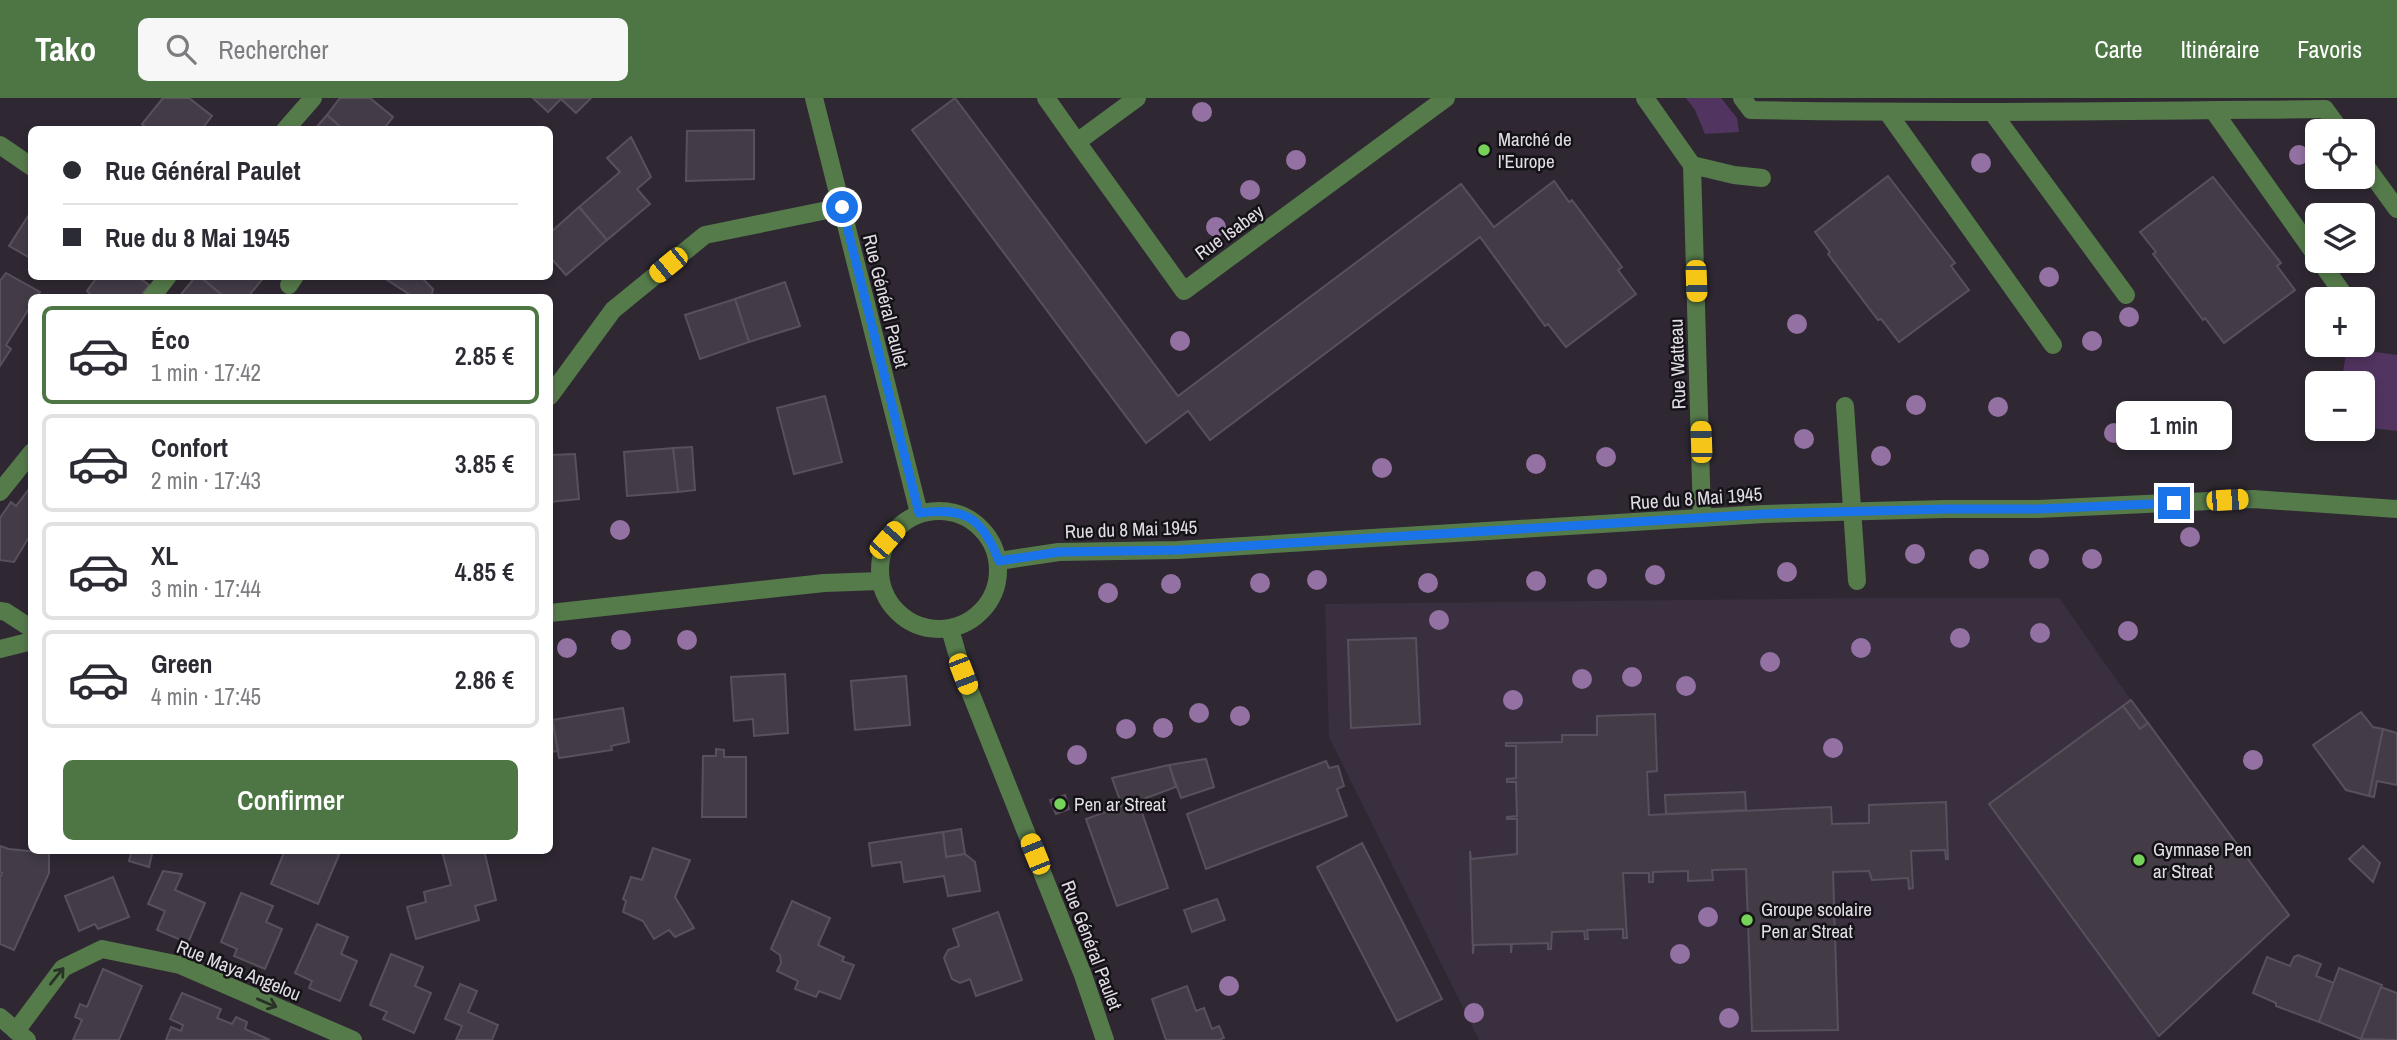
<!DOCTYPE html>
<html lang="fr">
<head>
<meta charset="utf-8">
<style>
	body { margin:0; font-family:"Archivo Narrow",sans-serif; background:#f7f7f7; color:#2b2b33; height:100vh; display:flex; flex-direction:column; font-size:26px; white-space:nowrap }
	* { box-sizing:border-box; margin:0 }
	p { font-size:23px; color:#7c7c81 }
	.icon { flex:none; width:38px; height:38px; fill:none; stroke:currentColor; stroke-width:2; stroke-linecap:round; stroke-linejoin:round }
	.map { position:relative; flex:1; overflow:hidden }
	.sheet { position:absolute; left:28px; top:196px; width:525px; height:560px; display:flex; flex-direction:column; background:#fff; border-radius:10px; box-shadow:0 4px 10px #0003 }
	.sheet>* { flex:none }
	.top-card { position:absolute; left:28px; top:28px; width:525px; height:154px; border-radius:10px; box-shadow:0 4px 10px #0003; display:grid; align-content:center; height:154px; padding:0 35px; background:#fff }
	.controls { position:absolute; left:2305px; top:21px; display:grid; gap:14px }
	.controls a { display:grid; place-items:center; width:70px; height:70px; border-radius:10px; background:#fff; box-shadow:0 4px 10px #0003; font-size:35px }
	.end { position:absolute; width:32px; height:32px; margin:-16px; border:9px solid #1a73e8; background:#fff; box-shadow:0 0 0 4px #fff }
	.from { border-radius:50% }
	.bubble { position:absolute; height:49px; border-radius:10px; background:#fff; box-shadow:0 4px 10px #0003; font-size:23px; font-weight:600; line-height:49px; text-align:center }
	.car { position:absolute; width:21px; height:42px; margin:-21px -10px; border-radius:9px; box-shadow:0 0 5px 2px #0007; background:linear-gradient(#f5c518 24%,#345 0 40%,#f5c518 0 76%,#345 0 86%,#f5c518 0) }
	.top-card b { display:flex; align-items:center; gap:24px; height:66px; font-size:26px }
	.top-card b+b { border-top:2px solid #e1e1e2 }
	.top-card i { width:18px; height:18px; background:#2b2b33 }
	ul { padding:12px 0 0; list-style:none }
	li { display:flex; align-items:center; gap:21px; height:98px; margin:0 14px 10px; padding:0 21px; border:4px solid #e1e1e2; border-radius:10px }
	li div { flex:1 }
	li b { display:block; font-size:26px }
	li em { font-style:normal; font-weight:600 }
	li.on { border-color:#4d7644 }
	li>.icon { width:63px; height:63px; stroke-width:1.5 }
	.action { display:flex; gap:14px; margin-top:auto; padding:14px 35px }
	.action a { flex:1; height:80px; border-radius:10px; background:#4d7644; color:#fff; font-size:28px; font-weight:600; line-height:80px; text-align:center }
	header { display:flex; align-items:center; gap:42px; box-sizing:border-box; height:98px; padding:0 35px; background:#4d7644; color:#fff }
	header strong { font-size:33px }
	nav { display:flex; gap:38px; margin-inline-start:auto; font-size:24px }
	.search { width:490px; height:63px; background:#f7f7f7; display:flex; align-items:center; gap:18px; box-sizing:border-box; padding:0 24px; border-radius:10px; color:#7c7c81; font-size:26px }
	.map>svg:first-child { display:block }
	.built { fill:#392f3f }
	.green { fill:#523460 }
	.building { fill:#433c47; stroke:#58505c; stroke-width:2 }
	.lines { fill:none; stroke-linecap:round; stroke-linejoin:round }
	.minor { stroke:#567b4b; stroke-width:18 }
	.minor-bridge { stroke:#567b4b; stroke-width:18 }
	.tree { fill:#9371a3 }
	.oneway { stroke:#283227 }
	.route { stroke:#1a73e8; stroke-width:9 }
	.poi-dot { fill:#77d259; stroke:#151217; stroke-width:2.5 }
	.labels { text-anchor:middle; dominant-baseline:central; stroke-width:5; stroke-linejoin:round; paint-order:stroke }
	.poi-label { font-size:19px; fill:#e2dde5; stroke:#151217; text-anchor:start }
	.street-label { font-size:19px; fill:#e2dde5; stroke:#151217 }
</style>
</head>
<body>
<header>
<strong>Tako</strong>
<div class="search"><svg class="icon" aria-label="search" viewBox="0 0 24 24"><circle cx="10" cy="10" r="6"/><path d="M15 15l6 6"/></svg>Rechercher</div>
<nav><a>Carte</a><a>Itinéraire</a><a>Favoris</a></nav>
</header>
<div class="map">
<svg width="2397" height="942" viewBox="0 0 2397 942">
	<rect width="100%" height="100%" fill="#2f2833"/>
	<polygon class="built" points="1860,500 2059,500 2131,602 1989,706 2159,938 2155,942 1479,942 1329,639 1325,506"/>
	<g class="green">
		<polygon points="1686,0 1721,0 1737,20 1739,34 1705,36 1695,12"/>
		<polygon points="2347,250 2397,257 2397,333 2363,329 2362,285 2341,285"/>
	</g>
	<g class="building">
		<polygon points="163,0 189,0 212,18 201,32 149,32 142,26"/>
		<polygon points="340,0 370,0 393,19 383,32 344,32 327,17"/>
		<polygon points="533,0 591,0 576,15 561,1 548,14"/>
		<polygon points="955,0 1178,298 1461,86 1494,129 1554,83 1569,104 1572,102 1622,169 1618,172 1636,196 1566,249 1548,226 1545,228 1480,139 1210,342 1188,313 1146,345 912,32"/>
		<polygon points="327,17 344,32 314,32"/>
		<polygon points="754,32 754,81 686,83 687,33"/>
		<polygon points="631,39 651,79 637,91 650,106 607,142 579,109 620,74 607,60"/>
		<polygon points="1888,78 1955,165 1951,168 1969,192 1899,244 1881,221 1878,222 1828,156 1830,154 1815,134"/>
		<polygon points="2213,79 2281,165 2277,168 2295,192 2224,245 2205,220 2203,222 2153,156 2156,154 2140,134"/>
		<polygon points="579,109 607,142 566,177 550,159 550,135"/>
		<polygon points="32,112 32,161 9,148"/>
		<polygon points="6,175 40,194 36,200 32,200 32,206 6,247 11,251 0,268 0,183"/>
		<polygon points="98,178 137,178 149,187 139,200 94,200 87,193"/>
		<polygon points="196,178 199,178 226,200 178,200"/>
		<polygon points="199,178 265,178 247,200 226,200"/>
		<polygon points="381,178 420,178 433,191 431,200 415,200"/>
		<polygon points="785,184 800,228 749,244 735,201"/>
		<polygon points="735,201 749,244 700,261 685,217"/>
		<polygon points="825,298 842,364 794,376 777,310"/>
		<polygon points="692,349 695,392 678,394 673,350"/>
		<polygon points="673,350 678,394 627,398 624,354"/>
		<polygon points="575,356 579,401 550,404 550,357"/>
		<polygon points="32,387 32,434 14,464 0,462 0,420 11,404 16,408"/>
		<polygon points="1416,540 1420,626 1351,630 1348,542"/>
		<polygon points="785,576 788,635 754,638 753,621 734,623 731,579"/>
		<polygon points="906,578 910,627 855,632 851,583"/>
		<polygon points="2131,602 2148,625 2140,631 2123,608"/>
		<polygon points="2123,608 2140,631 2148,625 2289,817 2159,938 1989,706"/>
		<polygon points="623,610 629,644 611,648 612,652 559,660 552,622"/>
		<polygon points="551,614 558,653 550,654 550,615"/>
		<polygon points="2361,614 2373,629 2383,631 2369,698 2346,692 2313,647"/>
		<polygon points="1655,616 1657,673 1647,674 1649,717 1831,709 1832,726 1869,725 1869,707 1946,704 1948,761 1946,761 1945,752 1911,753 1913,790 1909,791 1908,780 1872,782 1869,773 1833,774 1838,932 1752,933 1746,771 1712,772 1713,782 1688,783 1688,773 1653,774 1653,784 1649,784 1649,775 1623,775 1627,840 1623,840 1623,831 1587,832 1588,841 1585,841 1584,833 1552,834 1551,851 1548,851 1548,845 1512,846 1511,855 1511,846 1474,847 1473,856 1470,753 1471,761 1517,756 1517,721 1507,721 1507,719 1517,718 1516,684 1507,684 1507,681 1516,680 1516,648 1506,648 1506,645 1562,644 1562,637 1597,637 1597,618"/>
		<polygon points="2383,631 2397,635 2397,687 2377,683 2374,699 2369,698"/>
		<polygon points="716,651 724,652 724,659 746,659 746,719 702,719 703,658 716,658"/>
		<polygon points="1206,661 1214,689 1181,700 1169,667"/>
		<polygon points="1326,663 1329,670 1338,668 1344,688 1337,691 1347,718 1206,771 1187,716"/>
		<polygon points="1169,667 1176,689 1138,703 1168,790 1117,808 1086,721 1122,708 1112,680"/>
		<polygon points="1745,694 1746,712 1666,716 1665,697"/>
		<polygon points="1065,697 1069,711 1056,716 1050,702"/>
		<polygon points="961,731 965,756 946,759 943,734"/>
		<polygon points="943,734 946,759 965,756 975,764 980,793 948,798 944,778 904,784 901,764 872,768 869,745"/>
		<polygon points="1362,745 1442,901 1397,923 1317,769"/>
		<polygon points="0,748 9,751 49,755 49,775 14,852 0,846 0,780 2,775 0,774"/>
		<polygon points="2363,748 2380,765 2373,784 2349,761"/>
		<polygon points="653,750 690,762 675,799 694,830 675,839 669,832 654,841 643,823 623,814 626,803 623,801 631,779 642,782"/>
		<polygon points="132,752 153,752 149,769 129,763"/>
		<polygon points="285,752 329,752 339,757 318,806 271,786"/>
		<polygon points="484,752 496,802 475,808 479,822 416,841 407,809 426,804 424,794 451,787 442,753"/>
		<polygon points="163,773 182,776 175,792 205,805 188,845 157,832 165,813 148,806"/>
		<polygon points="113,779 129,819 98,831 95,826 79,833 65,798"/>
		<polygon points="241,795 273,808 266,824 282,831 265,871 234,858 237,851 221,844"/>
		<polygon points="1217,801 1225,822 1192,834 1184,812"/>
		<polygon points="792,803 830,820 818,847 844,859 842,863 854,867 840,901 819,893 816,899 795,891 798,883 777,873 781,865 780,857 771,851"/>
		<polygon points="998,814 1022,882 976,898 970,881 960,885 952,881 944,860 948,852 959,848 953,831"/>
		<polygon points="317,826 348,839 341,856 357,863 340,903 309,890 312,883 295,875"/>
		<polygon points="391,856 423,869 415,888 431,895 414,935 383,921 387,914 370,907"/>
		<polygon points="2298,857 2321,866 2316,878 2334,885 2319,924 2276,908 2276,905 2253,895 2267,859 2290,868 2294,859"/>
		<polygon points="2339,870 2382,887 2361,941 2319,924"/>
		<polygon points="103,871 142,888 119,942 73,942 82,922 75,919 80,906 87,909"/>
		<polygon points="460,886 477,893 468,914 498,927 492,942 456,942 462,928 445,921"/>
		<polygon points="1187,888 1196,913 1204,910 1212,931 1219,928 1224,940 1218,942 1166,942 1152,901"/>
		<polygon points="2381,889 2397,895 2397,942 2361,941"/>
		<polygon points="182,895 221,911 217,920 232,926 236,919 247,924 245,931 270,942 166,942 171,929 181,933 183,927 170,921"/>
	</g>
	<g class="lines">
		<g class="minor">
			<polyline points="814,0 919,415"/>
			<polyline points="1046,0 1077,44 1137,0"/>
			<polyline points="1645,0 1692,67 1702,420"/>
			<path d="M 1742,0 L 1751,12 C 1942,16 2134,13 2325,11 L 2341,33"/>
			<polyline points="2213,12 2317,159"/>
			<polyline points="1992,14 2126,197"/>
			<polyline points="1888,15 2053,247"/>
			<polyline points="285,32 313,0"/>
			<polyline points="1077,44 1184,193 1446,0"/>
			<polyline points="0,47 32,69"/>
			<polyline points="2362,63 2397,111"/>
			<polyline points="1692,67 1734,77 1762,80"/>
			<polyline points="2320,163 2344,197"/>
			<polyline points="289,187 295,178"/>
			<polyline points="151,200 168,178"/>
			<polyline points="550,298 613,212 705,137 842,109"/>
			<polyline points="0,394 32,354"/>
			<circle cx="939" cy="472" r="59"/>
			<polyline points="999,463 1059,454 1178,452 1764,416 1945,411 2038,411 2253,401 2397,411"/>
			<polyline points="0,513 6,514 32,531"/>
			<polyline points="550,515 824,485 880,483"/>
			<polyline points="950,531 963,576 1083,877 1105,942"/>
			<polyline points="0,551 32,543"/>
			<polyline points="0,919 27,942"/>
			<polyline points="16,933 63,870 102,851 180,867 353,942"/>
		</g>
		<polyline class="minor-bridge" points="1845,308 1857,483"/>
	</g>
	<g class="tree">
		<circle cx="1202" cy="14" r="10"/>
		<circle cx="2299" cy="57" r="10"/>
		<circle cx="1296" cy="62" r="10"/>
		<circle cx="1981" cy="65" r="10"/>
		<circle cx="1250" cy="92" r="10"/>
		<circle cx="1216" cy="129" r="10"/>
		<circle cx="2049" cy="179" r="10"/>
		<circle cx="2129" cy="219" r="10"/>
		<circle cx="1797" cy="226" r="10"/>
		<circle cx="1180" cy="243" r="10"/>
		<circle cx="2092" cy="243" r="10"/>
		<circle cx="1916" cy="307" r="10"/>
		<circle cx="1998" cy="309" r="10"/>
		<circle cx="2114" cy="335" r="10"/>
		<circle cx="1804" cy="341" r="10"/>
		<circle cx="1881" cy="358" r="10"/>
		<circle cx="1606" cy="359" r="10"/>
		<circle cx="1536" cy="366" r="10"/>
		<circle cx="1382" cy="370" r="10"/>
		<circle cx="620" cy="432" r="10"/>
		<circle cx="2190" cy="439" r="10"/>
		<circle cx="1915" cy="456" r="10"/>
		<circle cx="1979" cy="461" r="10"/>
		<circle cx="2039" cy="461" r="10"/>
		<circle cx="2092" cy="461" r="10"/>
		<circle cx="1787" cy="474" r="10"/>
		<circle cx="1655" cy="477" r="10"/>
		<circle cx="1597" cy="481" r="10"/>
		<circle cx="1317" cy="482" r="10"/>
		<circle cx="1536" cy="483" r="10"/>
		<circle cx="1260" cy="485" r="10"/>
		<circle cx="1428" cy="485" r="10"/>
		<circle cx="1171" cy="486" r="10"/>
		<circle cx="1108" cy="495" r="10"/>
		<circle cx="1439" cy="522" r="10"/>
		<circle cx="2128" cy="533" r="10"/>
		<circle cx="2040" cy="535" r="10"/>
		<circle cx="1960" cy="540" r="10"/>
		<circle cx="621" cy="542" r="10"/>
		<circle cx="687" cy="542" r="10"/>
		<circle cx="567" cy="550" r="10"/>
		<circle cx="1861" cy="550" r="10"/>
		<circle cx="1770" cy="564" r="10"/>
		<circle cx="1632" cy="579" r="10"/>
		<circle cx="1582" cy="581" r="10"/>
		<circle cx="1686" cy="588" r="10"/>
		<circle cx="1513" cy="602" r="10"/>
		<circle cx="1199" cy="615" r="10"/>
		<circle cx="1240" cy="618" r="10"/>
		<circle cx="1163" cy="630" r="10"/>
		<circle cx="1126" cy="631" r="10"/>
		<circle cx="1833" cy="650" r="10"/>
		<circle cx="1077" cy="657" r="10"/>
		<circle cx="2253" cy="662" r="10"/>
		<circle cx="1708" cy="819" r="10"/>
		<circle cx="1680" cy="856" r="10"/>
		<circle cx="1229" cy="888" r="10"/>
		<circle cx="1474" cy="915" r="10"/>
		<circle cx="1729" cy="920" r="10"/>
	</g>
	<defs><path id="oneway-shaft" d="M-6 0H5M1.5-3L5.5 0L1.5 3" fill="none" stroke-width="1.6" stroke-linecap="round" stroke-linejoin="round" transform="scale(1.75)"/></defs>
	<g class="oneway">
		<use href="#oneway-shaft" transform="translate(57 878) rotate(-51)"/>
		<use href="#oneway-shaft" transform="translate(267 905) rotate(23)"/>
	</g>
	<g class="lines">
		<path class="route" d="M 842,109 L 919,415 C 965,409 982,419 999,463 L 1059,454 L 1178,452 L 1764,416 L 1945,411 L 2038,411 L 2174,405"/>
	</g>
	<g class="poi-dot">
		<circle cx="1484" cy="52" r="7"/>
		<circle cx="1060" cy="706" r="7"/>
		<circle cx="2139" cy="762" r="7"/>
		<circle cx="1747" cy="822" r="7"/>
	</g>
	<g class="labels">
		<g class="poi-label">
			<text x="1498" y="41">Marché de<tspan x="1498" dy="22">l'Europe</tspan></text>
			<text x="1074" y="706">Pen ar Streat</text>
			<text x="2153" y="751">Gymnase Pen<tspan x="2153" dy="22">ar Streat</tspan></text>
			<text x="1761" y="811">Groupe scolaire<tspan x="1761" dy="22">Pen ar Streat</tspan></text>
		</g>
		<g class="street-label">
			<text transform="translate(1229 134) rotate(-36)">Rue Isabey</text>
			<text transform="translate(886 203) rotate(76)">Rue Général Paulet</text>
			<text transform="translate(1677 266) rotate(-92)">Rue Watteau</text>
			<text transform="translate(1696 400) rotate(-4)">Rue du 8 Mai 1945</text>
			<text transform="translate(1131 431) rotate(-2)">Rue du 8 Mai 1945</text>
			<text transform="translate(1092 847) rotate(69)">Rue Général Paulet</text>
			<text transform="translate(239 872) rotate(22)">Rue Maya Angelou</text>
		</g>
	</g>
</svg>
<div class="controls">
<a><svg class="icon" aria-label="locate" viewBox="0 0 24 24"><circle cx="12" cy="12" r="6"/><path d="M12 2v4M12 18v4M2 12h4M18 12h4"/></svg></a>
<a><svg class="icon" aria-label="layers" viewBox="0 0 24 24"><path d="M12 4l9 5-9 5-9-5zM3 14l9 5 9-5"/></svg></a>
<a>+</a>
<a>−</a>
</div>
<i class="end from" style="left:842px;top:109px"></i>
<i class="end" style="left:2174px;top:405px"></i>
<div class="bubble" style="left:2116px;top:303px;width:116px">1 min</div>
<i class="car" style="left:668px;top:167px;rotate:231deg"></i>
<i class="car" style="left:1696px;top:183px;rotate:178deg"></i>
<i class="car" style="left:1701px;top:344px;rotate:358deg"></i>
<i class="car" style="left:2227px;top:402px;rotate:87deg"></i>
<i class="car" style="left:887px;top:442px;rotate:41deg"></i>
<i class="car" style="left:963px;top:576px;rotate:159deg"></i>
<i class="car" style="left:1035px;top:756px;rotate:338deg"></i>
<div class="top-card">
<b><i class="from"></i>Rue Général Paulet</b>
<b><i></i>Rue du 8 Mai 1945</b>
</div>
<section class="sheet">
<ul>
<li class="on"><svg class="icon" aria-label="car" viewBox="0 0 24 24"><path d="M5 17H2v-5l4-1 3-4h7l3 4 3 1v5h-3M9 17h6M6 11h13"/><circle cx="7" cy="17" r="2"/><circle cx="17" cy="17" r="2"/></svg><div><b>Éco</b><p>1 min · 17:42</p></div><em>2.85 €</em></li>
<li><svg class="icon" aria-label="car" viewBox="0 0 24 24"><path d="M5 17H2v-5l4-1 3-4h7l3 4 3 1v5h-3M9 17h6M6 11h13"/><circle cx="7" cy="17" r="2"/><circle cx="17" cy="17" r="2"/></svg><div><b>Confort</b><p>2 min · 17:43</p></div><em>3.85 €</em></li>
<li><svg class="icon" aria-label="car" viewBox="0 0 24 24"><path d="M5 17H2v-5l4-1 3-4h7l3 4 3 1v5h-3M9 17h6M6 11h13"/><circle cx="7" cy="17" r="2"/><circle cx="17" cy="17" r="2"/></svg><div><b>XL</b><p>3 min · 17:44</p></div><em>4.85 €</em></li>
<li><svg class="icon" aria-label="car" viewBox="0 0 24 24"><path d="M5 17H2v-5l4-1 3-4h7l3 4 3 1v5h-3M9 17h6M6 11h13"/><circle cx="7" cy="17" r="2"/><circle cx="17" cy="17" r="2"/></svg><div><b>Green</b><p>4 min · 17:45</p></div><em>2.86 €</em></li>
</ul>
<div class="action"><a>Confirmer</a></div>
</section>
</div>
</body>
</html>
